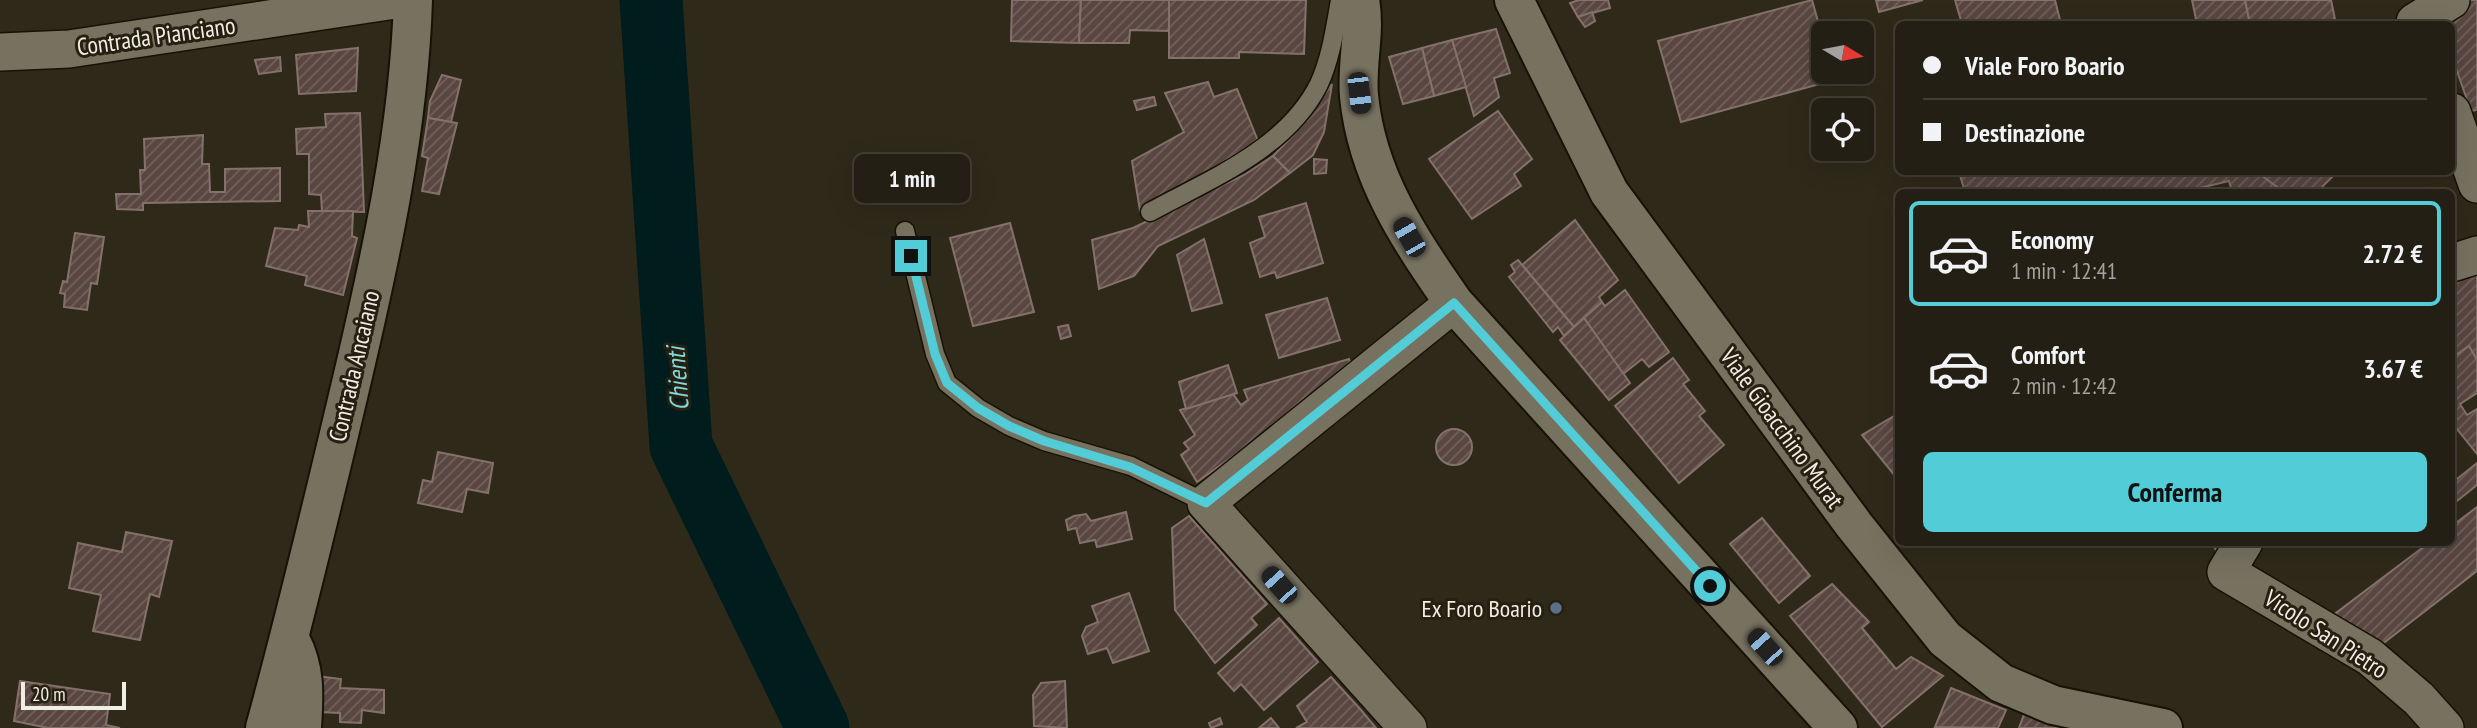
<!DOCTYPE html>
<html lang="it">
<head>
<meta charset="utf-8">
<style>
	body { margin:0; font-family:"PT Sans Narrow",sans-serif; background:#2b271d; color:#f1f3f6; height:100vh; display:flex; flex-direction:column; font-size:26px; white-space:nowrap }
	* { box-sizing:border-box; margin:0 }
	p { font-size:23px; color:#a3a2a0 }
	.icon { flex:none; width:38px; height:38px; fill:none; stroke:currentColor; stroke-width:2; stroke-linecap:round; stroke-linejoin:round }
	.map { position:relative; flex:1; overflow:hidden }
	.drawer { position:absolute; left:1895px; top:189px; width:560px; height:357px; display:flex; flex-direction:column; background:#231f14; border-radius:10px; box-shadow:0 7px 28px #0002,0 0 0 2px #403d34 }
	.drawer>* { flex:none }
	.guide { position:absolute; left:1895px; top:21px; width:560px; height:154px; border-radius:10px; box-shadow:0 7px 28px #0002,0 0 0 2px #403d34; display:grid; align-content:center; height:154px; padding:0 28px; background:#231f14 }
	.needle { width:46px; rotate:100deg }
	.controls { position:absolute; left:1811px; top:21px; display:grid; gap:14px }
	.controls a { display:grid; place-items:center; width:63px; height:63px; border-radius:10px; background:#231f14; box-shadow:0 7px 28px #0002,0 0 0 2px #403d34; font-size:35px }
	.scale { position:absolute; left:21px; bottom:18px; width:105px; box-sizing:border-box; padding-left:7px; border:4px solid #f0ede3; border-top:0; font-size:19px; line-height:24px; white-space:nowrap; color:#f0ede3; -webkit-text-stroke:5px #252011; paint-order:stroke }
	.end { position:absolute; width:32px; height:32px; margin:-16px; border:9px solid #52ccd6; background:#111; box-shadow:0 0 0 4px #111 }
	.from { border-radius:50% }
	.bubble { position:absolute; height:49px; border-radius:10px; background:#231f14; box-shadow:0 7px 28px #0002,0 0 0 2px #403d34; font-size:23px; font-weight:700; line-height:49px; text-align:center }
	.car { position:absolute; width:21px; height:42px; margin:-21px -10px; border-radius:9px; box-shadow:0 0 5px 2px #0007; background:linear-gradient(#222 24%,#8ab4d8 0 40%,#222 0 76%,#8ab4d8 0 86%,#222 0) }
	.guide b { display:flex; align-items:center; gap:24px; height:66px; font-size:26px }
	.guide b+b { border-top:2px solid #403d34 }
	.guide i { width:18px; height:18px; background:#f1f3f6 }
	ul { padding:12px 0 0; list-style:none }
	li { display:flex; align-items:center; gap:21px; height:105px; margin:0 14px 10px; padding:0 14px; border:4px solid transparent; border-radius:10px }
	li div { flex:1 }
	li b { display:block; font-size:26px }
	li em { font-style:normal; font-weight:700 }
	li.current { border-color:#52ccd6 }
	li>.icon { width:63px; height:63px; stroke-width:1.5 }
	.action { display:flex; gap:14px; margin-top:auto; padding:14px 28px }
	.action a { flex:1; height:80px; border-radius:10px; background:#52ccd6; color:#111; font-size:28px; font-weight:700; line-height:80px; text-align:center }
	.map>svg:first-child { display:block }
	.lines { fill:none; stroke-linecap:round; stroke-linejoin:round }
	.river { stroke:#011c1c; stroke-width:63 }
	.building { fill:url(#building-hatch); stroke:#85716c; stroke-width:2 }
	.service-casing { stroke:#171205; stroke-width:21 }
	.minor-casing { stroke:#171205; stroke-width:40 }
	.tertiary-casing { stroke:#171205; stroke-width:42 }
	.secondary-casing { stroke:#171205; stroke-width:42 }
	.service { stroke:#777160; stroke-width:18 }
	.minor { stroke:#777160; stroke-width:37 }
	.tertiary { stroke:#777160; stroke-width:38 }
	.secondary { stroke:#777160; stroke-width:38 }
	.route { stroke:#52ccd6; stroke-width:9 }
	.service-dot { fill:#5c6f8a; stroke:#252011; stroke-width:2.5 }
	.labels { text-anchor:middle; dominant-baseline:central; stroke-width:6; stroke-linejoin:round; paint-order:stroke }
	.street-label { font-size:24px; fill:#f0ede3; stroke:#252011 }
	.poi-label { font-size:24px; fill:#f0ede3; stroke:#252011; text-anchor:end }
	.water-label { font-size:26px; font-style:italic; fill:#7fd8da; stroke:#252011 }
</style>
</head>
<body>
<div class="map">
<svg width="2477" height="728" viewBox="0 0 2477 728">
	<defs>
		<pattern id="building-hatch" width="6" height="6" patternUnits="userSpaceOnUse" patternTransform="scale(1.75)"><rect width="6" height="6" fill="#594641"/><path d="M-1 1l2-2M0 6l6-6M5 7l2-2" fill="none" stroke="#71615c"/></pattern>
	</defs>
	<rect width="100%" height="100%" fill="#2f291a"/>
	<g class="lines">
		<polyline class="river" points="651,0 681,446 818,728"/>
	</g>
	<g class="building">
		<polygon points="1012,0 1081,0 1079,43 1011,41"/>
		<polygon points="1081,0 1169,0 1169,31 1130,30 1129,43 1079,43"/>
		<polygon points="1169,0 1306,0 1304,54 1239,52 1239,58 1169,58"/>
		<polygon points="1579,0 1608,0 1610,8 1578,17 1570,3"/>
		<polygon points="1812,0 1824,43 1824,72 1831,72 1834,80 1681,122 1658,41"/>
		<polygon points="1876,0 1923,0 1879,12"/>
		<polygon points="1955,0 2055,0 2061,24 1962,24"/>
		<polygon points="2192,0 2245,0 2250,24 2197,24"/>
		<polygon points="2245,0 2331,0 2336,24 2250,24"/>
		<polygon points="2461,0 2477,0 2477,110 2471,111 2452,57 2452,24 2439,24"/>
		<polygon points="1592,12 1595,21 1585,27 1578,17"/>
		<polygon points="1496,29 1510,73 1494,78 1499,97 1474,116 1452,40"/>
		<polygon points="1452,40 1466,87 1434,96 1422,48"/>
		<polygon points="358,48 356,91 299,94 296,55"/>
		<polygon points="1422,48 1434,96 1403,104 1389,57"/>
		<polygon points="280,57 281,71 259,74 255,60"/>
		<polygon points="442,75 461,80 451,122 428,118 430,101"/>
		<polygon points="1208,82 1214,97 1237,89 1258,141 1140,211 1132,161 1184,132 1165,93"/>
		<polygon points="1332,84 1324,132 1313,155 1290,173 1273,156 1297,131"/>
		<polygon points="1154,97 1156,105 1137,110 1134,101"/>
		<polygon points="1498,111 1532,159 1514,174 1521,186 1472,219 1429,159"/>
		<polygon points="360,113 364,212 322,211 321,195 309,194 309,154 297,154 296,129 326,127 325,114"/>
		<polygon points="428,118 457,123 439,194 422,191 428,158 422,156"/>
		<polygon points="203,135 202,164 209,164 210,192 225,192 225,169 280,168 280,201 143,203 143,210 117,209 116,194 141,194 140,170 145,170 144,139"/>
		<polygon points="1273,156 1290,173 1254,200 1158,246 1134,276 1099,289 1092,240 1133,228 1244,175"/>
		<polygon points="1314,159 1327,160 1326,173 1314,174"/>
		<polygon points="1959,172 2257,172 2284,192 2308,192 2232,192 2229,181 2183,192 1965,192"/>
		<polygon points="2257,172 2334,172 2334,175 2321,188 2284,192"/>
		<polygon points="1306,203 1323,263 1277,278 1275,272 1260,277 1250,243 1265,237 1259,217"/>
		<polygon points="308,211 353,211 352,236 357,238 343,295 305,285 307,276 266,266 275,228 298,230 299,225 309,227"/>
		<polygon points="1575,220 1618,280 1599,297 1602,302 1574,327 1522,265"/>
		<polygon points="1010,223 1034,312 973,326 950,238"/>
		<polygon points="75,233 104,237 97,284 91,283 87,310 64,307 65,294 60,293 63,281 67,282"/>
		<polygon points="1204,239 1222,303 1192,311 1177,255"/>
		<polygon points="1518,260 1574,327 1564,336 1558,327 1553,332 1509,277 1515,272 1511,265"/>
		<polygon points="2477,268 2477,360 2469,346 2452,358 2452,277"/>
		<polygon points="1625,290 1669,352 1649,367 1642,359 1623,374 1584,318 1602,302 1605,306"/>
		<polygon points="1327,298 1340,340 1279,358 1266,315"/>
		<polygon points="1584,318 1630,383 1609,400 1560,340"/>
		<polygon points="1068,325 1071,336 1061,339 1058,327"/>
		<polygon points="2469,346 2477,360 2477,393 2460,404 2467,415 2477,409 2477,454 2452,423 2452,358"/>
		<polygon points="1673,358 1689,380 1683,384 1705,411 1699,416 1724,445 1679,483 1615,406"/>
		<polygon points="1349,359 1352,368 1344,377 1197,482 1181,455 1189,449 1184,443 1195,435 1180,410 1233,394 1241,405 1248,400 1244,390"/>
		<polygon points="1228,365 1237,393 1186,409 1179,382"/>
		<polygon points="1899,413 1899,472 1895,476 1862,435"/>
		<circle cx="1454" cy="447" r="18"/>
		<polygon points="438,452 493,463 488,493 467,489 462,512 418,503 423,480 432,482"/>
		<polygon points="2477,463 2477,485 2452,505 2452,483"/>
		<polygon points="2477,507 2477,571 2381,645 2332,616 2430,542 2452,542 2452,526"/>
		<polygon points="1126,512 1132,539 1097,547 1095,540 1080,543 1076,528 1068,530 1066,520 1074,516 1086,514 1091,521"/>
		<polygon points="1189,516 1267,604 1251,618 1257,625 1215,663 1175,610 1172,528"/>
		<polygon points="1762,518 1810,576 1779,603 1730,544"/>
		<polygon points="126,532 172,541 159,597 150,594 140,640 93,631 101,595 69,588 78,543 122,552"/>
		<polygon points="2210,542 2227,542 2217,551"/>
		<polygon points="1832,584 1869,622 1862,628 1896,669 1911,657 1943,676 1882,727 1790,616"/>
		<polygon points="1129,593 1149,651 1113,663 1107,648 1088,654 1082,636 1086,627 1098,622 1092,606"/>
		<polygon points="1279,618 1318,662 1264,710 1241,684 1234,691 1218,673"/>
		<polygon points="317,676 341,679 340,688 384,690 384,713 362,710 361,723 340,722 340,713 319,712"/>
		<polygon points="1331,677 1361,710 1376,728 1296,728 1307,722 1297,706"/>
		<polygon points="20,681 110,694 106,725 120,728 48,728 14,721"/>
		<polygon points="1065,681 1067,728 1034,726 1033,695 1041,683"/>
		<polygon points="1951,688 2006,710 1998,728 1935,727"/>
		<polygon points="2026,709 2079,728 2019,728"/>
		<polygon points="1220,718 1222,724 1211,728 1209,723"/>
		<polygon points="1271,718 1279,728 1259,728"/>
	</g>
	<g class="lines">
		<defs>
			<g id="service">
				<path d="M 1150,212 C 1210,179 1287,149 1319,84 C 1331,58 1335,28 1340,0"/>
				<polyline points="905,231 935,354 947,383 978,408 1009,426 1044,441 1131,466 1206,503"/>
			</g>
			<g id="minor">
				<polyline points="2415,22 2451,0"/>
				<polyline points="0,52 69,49 395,0"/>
				<polyline points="2452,112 2477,184"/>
				<polyline points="2452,263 2477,255"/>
				<polyline points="2244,542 2226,572 2370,657 2419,699 2445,728"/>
				<polyline points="1408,728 1206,503 1454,303"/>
			</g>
			<g id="tertiary">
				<path d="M 1360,0 C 1366,32 1356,64 1359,96 C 1367,177 1409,238 1454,303 L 1838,728"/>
				<path d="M 291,641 C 306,670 304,695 302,728"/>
				<path d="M 265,728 C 296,615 323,502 350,388 C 380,261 409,130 413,0"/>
			</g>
			<polyline id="secondary" points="1514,0 1609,192 1854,525 1945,639 2001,683 2053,705 2163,728"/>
		</defs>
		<use href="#service" class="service-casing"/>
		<use href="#minor" class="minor-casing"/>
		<use href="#tertiary" class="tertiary-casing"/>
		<use href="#secondary" class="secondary-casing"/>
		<use href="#service" class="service"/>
		<use href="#minor" class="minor"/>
		<use href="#tertiary" class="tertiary"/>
		<use href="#secondary" class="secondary"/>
	</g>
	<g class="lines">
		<polyline class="route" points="911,256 935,354 947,383 978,408 1009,426 1044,441 1130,467 1206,503 1454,303 1710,586"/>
	</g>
	<circle class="service-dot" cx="1556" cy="608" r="7"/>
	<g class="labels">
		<g class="street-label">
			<text transform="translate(156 36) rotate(-8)">Contrada Pianciano</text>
			<text transform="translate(354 366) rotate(-77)">Contrada Ancaiano</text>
			<text transform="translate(1782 428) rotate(54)">Viale Gioacchino Murat</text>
			<text transform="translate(2326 634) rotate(33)">Vicolo San Pietro</text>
		</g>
		<g class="poi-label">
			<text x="1542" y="608">Ex Foro Boario</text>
		</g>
		<g class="water-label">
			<text transform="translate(677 379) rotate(-94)">Chienti</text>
		</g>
	</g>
</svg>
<div class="controls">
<a><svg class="needle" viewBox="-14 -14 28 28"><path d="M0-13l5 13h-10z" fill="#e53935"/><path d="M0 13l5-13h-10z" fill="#a3a2a0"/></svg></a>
<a><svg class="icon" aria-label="locate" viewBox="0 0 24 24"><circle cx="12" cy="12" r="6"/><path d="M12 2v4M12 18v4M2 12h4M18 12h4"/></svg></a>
</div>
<div class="scale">20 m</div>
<i class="end from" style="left:1710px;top:586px"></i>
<i class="end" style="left:911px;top:256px"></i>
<div class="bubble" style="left:854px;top:154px;width:116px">1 min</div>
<i class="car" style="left:1359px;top:93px;rotate:173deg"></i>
<i class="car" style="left:1409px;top:237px;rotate:330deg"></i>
<i class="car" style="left:1279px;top:585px;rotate:318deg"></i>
<i class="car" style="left:1765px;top:647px;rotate:318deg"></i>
<div class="guide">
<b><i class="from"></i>Viale Foro Boario</b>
<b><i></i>Destinazione</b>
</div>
<section class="drawer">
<ul>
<li class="current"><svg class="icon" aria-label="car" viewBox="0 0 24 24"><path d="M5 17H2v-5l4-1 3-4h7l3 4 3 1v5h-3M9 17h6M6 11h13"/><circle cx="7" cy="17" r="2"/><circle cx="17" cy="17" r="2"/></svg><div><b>Economy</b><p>1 min · 12:41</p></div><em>2.72 €</em></li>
<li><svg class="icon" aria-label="car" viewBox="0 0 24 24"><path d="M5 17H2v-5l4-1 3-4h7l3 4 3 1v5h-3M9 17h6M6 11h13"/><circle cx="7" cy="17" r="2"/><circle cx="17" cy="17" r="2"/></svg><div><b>Comfort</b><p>2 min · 12:42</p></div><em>3.67 €</em></li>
</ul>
<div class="action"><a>Conferma</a></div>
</section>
</div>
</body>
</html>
